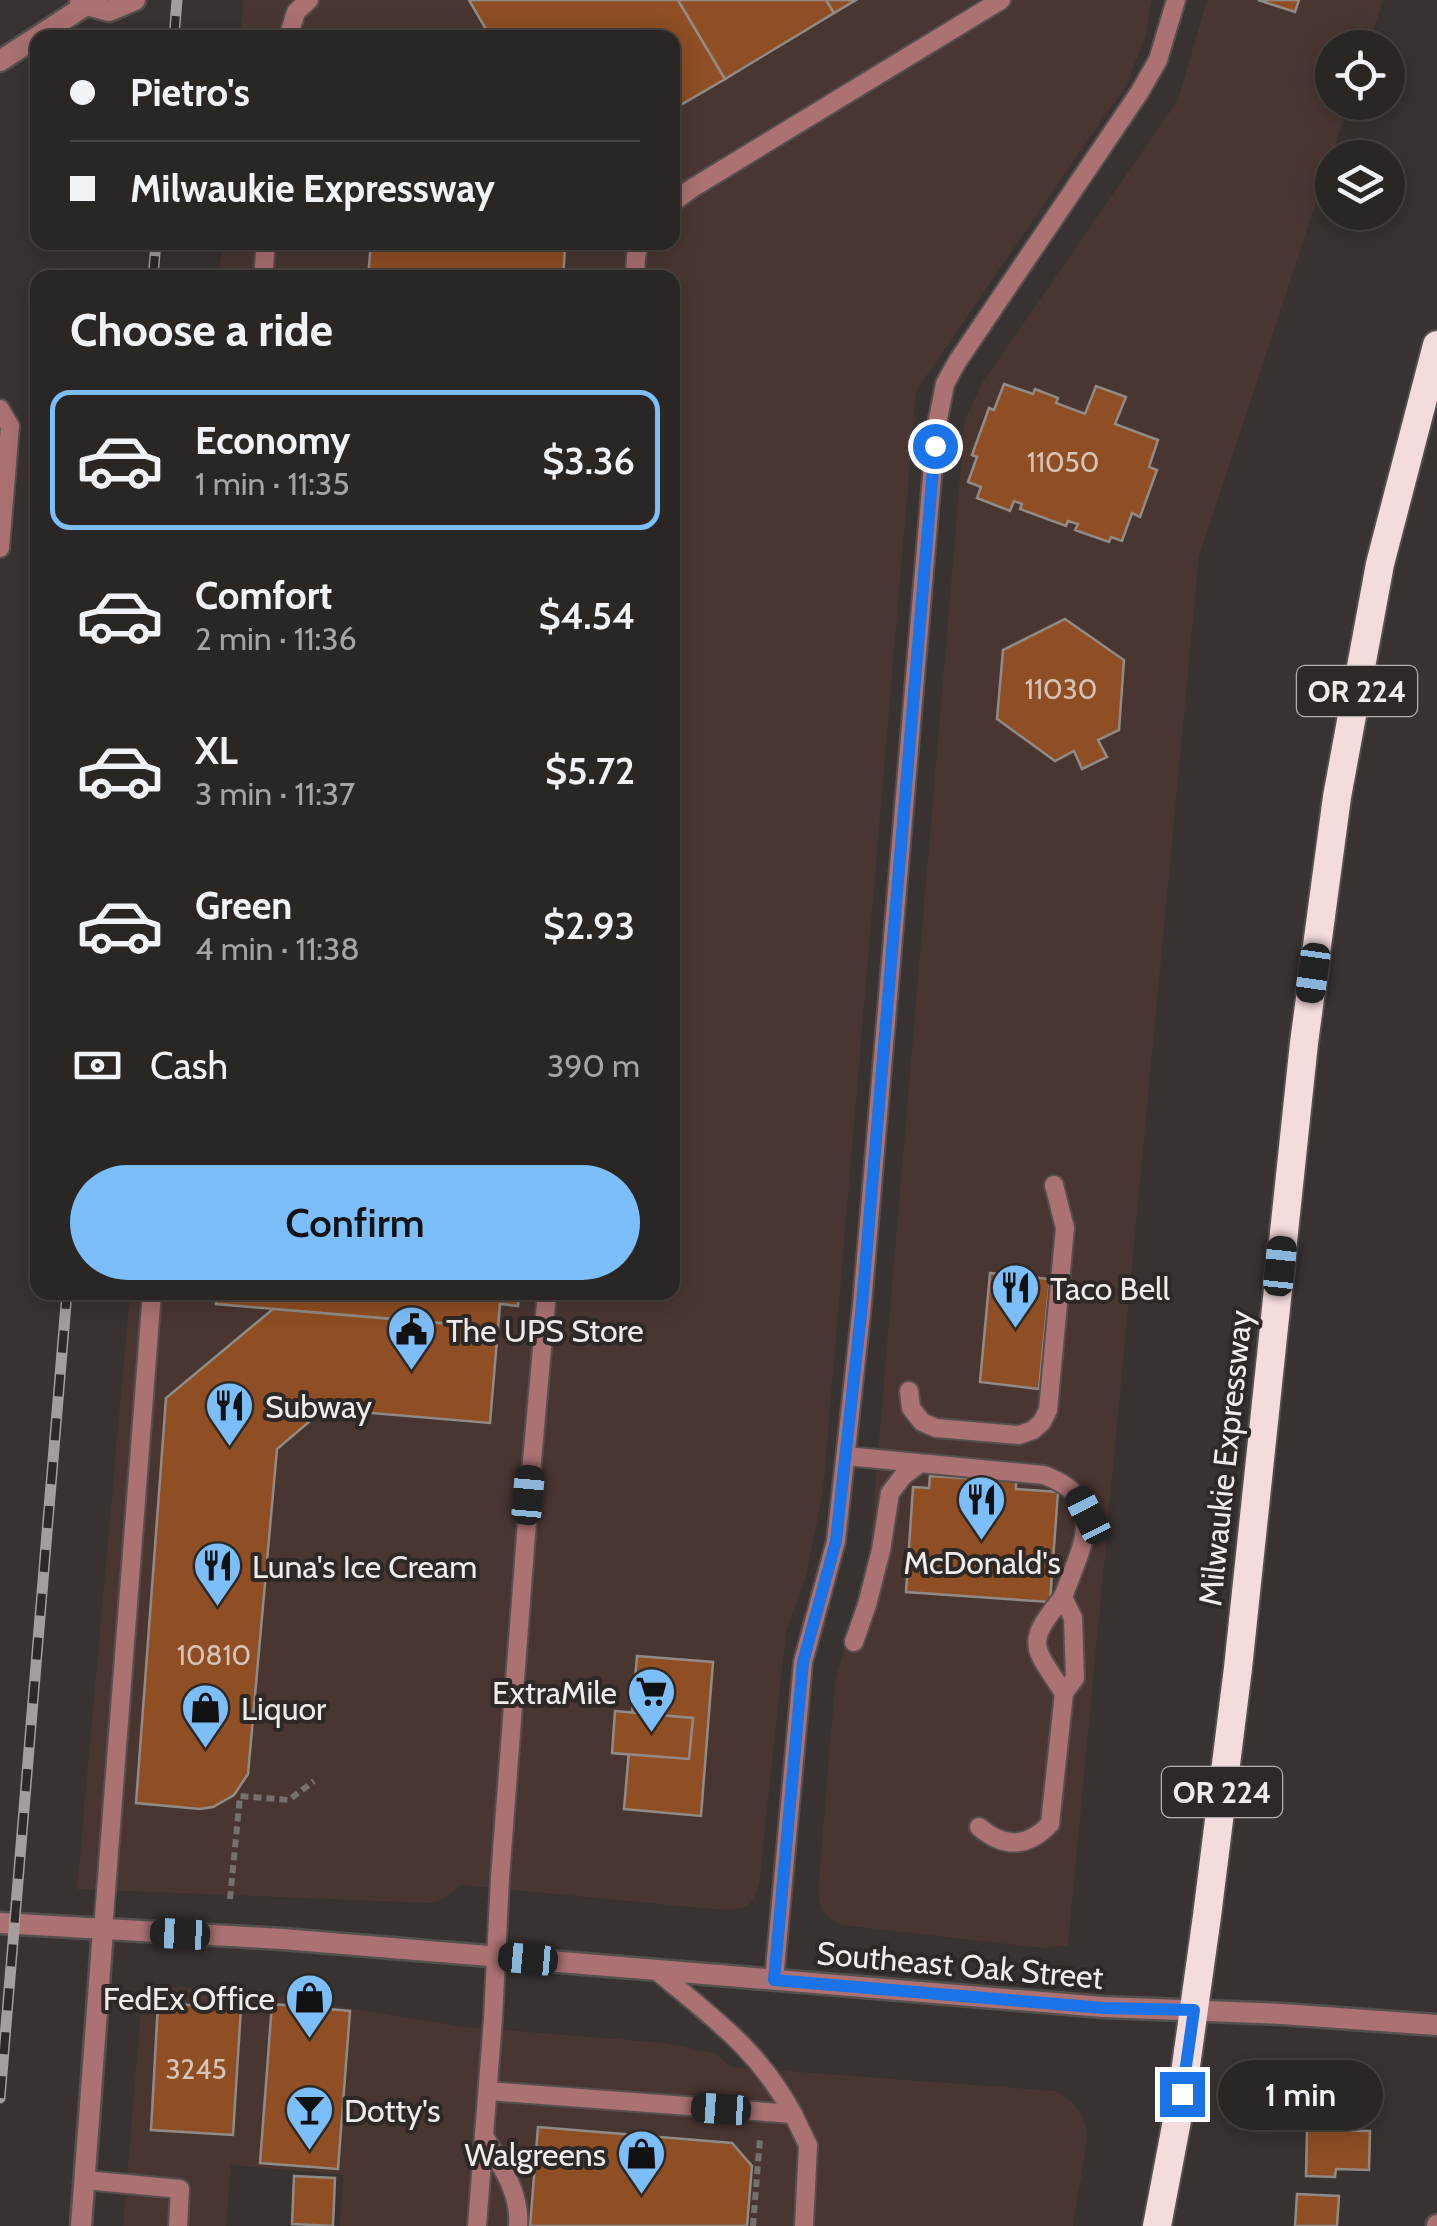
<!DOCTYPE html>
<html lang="en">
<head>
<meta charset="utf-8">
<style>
	body { margin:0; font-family:Cabin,sans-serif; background:#322e2c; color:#f1f3f6; height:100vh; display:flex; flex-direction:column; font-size:38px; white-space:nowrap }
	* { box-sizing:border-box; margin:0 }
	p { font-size:32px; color:#a5a5a6 }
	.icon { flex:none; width:55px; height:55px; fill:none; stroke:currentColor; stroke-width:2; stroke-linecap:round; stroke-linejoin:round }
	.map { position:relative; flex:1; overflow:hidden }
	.panel { position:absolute; left:30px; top:270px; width:650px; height:1030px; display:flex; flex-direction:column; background:#2a2624; border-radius:20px; box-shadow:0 5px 25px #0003,0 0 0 2px #464341 }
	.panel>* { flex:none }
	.hud { position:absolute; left:30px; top:30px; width:650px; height:220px; border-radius:20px; box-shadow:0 5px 25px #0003,0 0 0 2px #464341; display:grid; align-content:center; height:220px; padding:0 40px; background:#2a2624 }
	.fabs { position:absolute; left:1315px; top:30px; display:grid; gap:20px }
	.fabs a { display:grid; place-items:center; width:90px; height:90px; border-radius:50%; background:#2a2624; box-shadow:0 5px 25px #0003,0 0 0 2px #464341; font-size:50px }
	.end { position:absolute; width:45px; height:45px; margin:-22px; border:12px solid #1a73e8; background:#fff; box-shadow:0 0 0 5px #fff }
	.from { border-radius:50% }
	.bubble { position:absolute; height:70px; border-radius:35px; background:#2a2624; box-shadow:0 5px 25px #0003,0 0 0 2px #464341; font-size:32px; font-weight:600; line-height:70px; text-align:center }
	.car { position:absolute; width:30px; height:60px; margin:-30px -15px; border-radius:12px; box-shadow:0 0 8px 2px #0007; background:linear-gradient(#222 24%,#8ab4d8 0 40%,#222 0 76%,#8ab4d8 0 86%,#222 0) }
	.hud b { display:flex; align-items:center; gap:35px; height:95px; font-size:38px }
	.hud b+b { border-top:2px solid #464341 }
	.hud i { width:25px; height:25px; background:#f1f3f6 }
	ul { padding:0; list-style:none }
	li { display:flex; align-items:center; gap:30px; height:140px; margin:0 20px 15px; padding:0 20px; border:5px solid transparent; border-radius:20px }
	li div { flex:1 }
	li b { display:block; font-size:38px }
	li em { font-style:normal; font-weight:600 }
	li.current { border-color:#7cbef9 }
	li>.icon { width:90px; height:90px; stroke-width:1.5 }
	h2 { padding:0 40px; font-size:45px; line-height:120px }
	.pay { display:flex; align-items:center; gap:25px; height:110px; padding:0 40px; font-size:38px }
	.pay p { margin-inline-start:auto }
	.button { display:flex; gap:20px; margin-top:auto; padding:20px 40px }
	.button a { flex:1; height:115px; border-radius:60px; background:#7cbef9; color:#111; font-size:40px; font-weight:600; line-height:115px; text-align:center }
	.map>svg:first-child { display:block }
	.commercial { fill:#4a3631 }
	.building { fill:#8f4e23; stroke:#918b87; stroke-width:2.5 }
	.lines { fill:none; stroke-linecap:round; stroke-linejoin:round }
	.service-casing { stroke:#55504e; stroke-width:22 }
	.minor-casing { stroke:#55504e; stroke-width:25 }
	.tertiary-casing { stroke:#55504e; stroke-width:25 }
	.trunk-casing { stroke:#55504e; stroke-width:32 }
	.path { stroke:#76716f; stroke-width:6; stroke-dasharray:8 5; stroke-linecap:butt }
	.service { stroke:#ab7173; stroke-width:18 }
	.minor { stroke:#ab7173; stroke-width:20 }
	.tertiary { stroke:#ab7173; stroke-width:20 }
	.trunk { stroke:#f4dbdc; stroke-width:28 }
	.rail-casing { stroke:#a39e9c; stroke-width:11 }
	.rail { stroke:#2e2926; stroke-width:8; stroke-dasharray:22; stroke-linecap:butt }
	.route { stroke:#1a73e8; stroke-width:12 }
	.labels { text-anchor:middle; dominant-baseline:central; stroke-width:8; stroke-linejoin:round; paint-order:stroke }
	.number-label { font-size:28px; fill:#d7c4b8 }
	.shield { fill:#2e2926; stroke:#b5b2af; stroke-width:2.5 }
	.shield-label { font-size:30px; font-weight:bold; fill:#efecea }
	.poi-label { font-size:32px; fill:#efecea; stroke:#2e2926; text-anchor:start }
	.street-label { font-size:32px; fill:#efecea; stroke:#2e2926 }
</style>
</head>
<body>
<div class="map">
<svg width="1437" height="2226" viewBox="0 0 1437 2226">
	<rect width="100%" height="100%" fill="#383230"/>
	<g class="commercial">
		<polygon points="243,0 1152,0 1145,36 1128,82 916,391 823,1491 806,1576 786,1632 759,1884 754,1898 747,1907 724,1910 461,1885 442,1900 430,1903 77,1889 130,1293 672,1292 672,278 219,277 222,243 672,242 672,38 240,37"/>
		<polygon points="1207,0 1383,0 1368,47 1332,48 1332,102 1349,103 1199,556 1068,1945 1043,1948 842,1925 829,1918 821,1908 818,1892 835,1683 859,1598 870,1548 965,419 983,382 1178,100"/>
		<polygon points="143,1984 264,1995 466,2027 665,2043 715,2053 731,2067 1055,2091 1070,2100 1081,2113 1086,2126 1087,2142 1073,2226 340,2226 343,2175 231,2165 226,2226 123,2226"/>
	</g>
	<g class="building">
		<polygon points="469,0 678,0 725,79 672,110 672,38 491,38"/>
		<polygon points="678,0 826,0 834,13 725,79"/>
		<polygon points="826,0 856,0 834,13"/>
		<polygon points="1258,0 1299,0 1295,12"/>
		<polygon points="371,242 496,242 565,248 563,278 368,278"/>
		<polygon points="496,242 566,242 565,248"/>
		<polygon points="1004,384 1033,394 1035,389 1058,398 1056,403 1085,414 1096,386 1126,397 1115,424 1158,440 1149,467 1157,470 1140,517 1132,513 1122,541 1111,537 1109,542 1075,530 1078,524 1068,521 1066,526 1020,509 1022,504 1014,501 1010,511 977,498 981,487 968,482 977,457 972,455 989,408 994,410"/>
		<polygon points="1065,619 1124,660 1119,730 1098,740 1107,757 1082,769 1074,751 1055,761 997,719 1003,650"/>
		<polygon points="990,1273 1050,1279 1039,1389 980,1382"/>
		<polygon points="217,1292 519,1292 518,1306 500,1304 498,1328 216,1304"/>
		<polygon points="273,1309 498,1328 490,1423 324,1409 277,1449 248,1774 234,1795 213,1807 200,1809 136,1803 166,1398"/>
		<polygon points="930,1476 1016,1481 1016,1489 1058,1492 1050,1602 906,1592 913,1487 929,1488"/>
		<polygon points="637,1656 713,1662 701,1816 624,1809"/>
		<polygon points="615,1711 693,1718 689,1759 612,1753"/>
		<polygon points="158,2003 241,2008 233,2135 151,2130"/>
		<polygon points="272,2004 350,2011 338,2169 260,2163"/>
		<polygon points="538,2127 732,2143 752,2166 747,2226 530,2226"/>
		<polygon points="1307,2130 1370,2131 1369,2170 1336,2169 1335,2177 1306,2176"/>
		<polygon points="294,2176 335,2178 333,2226 292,2224"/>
		<polygon points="1297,2194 1339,2196 1337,2226 1295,2226"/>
	</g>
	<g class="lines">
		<defs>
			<g id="service">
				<polyline points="288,38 296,12 309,0"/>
				<polyline points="672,203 694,187 1001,0"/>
				<polyline points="263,278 266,242"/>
				<polyline points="635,278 636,256 640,242"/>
				<polyline points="0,409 10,426 0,548"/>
				<polyline points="909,1391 911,1408 922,1422 936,1428 1019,1435 1033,1430 1042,1422 1048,1410 1065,1228 1054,1185"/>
				<path d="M 846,1456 L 1044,1475 C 1111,1500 1081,1547 1063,1597 L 1073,1618 L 1075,1678 L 1064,1693 L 1050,1824 C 1027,1848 1004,1848 979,1827"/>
				<path d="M 1063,1597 C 1025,1644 1032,1645 1064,1693"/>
				<polyline points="854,1642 867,1605 881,1550 890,1493 903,1476 919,1464"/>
				<polyline points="103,1930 152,1292"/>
				<path d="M 657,1971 C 713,2018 758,2049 793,2114"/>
				<polyline points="774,1980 803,1662 836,1541 862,1305 936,429 945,384 957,362 1139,93 1158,60 1176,0"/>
				<polyline points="488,2091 793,2114 808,2145 804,2226"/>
				<path d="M 484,2136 C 500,2164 521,2193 518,2226"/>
				<polyline points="85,2180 180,2189 178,2226"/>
				<polyline points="477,2226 493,2019 500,1878 529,1495 547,1292"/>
			</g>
			<polyline id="minor" points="81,2226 103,1930"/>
			<g id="tertiary">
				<polyline points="80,3 109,11 135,0"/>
				<polyline points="0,61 94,0"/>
				<polyline points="0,1923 283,1939 1103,2007 1282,2014 1437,2025"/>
				<polyline points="1437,2226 1437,2225"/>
			</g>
			<polyline id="trunk" points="1157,2226 1182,2094 1207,1916 1238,1668 1304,1043 1337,797 1380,564 1437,345"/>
		</defs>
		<use href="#service" class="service-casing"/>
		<use href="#minor" class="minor-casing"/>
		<use href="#tertiary" class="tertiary-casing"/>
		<use href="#trunk" class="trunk-casing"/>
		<g class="path">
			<polyline points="230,1899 240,1796 289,1800 314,1781"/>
			<polyline points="753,2226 760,2138"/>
		</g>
		<use href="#service" class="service"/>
		<use href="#minor" class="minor"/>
		<use href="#tertiary" class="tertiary"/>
		<use href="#trunk" class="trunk"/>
		<defs>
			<g id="rail">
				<polyline points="174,38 177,0"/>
				<polyline points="153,278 156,242"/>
				<polyline points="0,2098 67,1292"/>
			</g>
		</defs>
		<use href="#rail" class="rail-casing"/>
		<use href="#rail" class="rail"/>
	</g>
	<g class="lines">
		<polyline class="route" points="935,446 862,1305 836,1541 803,1662 774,1980 1103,2008 1194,2010 1182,2094"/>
	</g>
	<defs>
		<symbol id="restaurant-pin" viewBox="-11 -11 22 30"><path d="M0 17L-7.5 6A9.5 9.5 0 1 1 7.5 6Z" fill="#7cbef9" stroke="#2e2926"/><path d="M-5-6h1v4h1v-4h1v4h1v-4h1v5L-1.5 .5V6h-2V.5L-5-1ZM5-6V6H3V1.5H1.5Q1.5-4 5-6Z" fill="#111"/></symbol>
		<symbol id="civic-pin" viewBox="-11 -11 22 30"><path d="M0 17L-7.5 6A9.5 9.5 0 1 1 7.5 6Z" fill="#7cbef9" stroke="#2e2926"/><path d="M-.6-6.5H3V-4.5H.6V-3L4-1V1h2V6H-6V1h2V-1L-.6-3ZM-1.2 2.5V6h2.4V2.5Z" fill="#111"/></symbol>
		<symbol id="supermarket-pin" viewBox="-11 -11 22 30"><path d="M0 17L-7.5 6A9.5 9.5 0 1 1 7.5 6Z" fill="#7cbef9" stroke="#2e2926"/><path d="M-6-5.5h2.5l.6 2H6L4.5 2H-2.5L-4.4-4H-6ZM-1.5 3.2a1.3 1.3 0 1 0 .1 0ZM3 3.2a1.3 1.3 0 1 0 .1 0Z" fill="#111"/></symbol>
		<symbol id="shop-pin" viewBox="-11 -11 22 30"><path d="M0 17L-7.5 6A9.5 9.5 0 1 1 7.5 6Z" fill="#7cbef9" stroke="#2e2926"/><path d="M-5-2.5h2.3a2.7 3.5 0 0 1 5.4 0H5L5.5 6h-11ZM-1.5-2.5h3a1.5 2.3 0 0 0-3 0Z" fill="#111"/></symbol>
		<symbol id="bar-pin" viewBox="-11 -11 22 30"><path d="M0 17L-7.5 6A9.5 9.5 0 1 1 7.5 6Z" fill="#7cbef9" stroke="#2e2926"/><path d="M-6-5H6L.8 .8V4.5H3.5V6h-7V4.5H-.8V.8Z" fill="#111"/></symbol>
	</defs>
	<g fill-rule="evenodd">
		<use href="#restaurant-pin" x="988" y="1260" width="55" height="75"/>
		<use href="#civic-pin" x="384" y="1302" width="55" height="75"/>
		<use href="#restaurant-pin" x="202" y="1378" width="55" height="75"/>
		<use href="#restaurant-pin" x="954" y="1472" width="55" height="75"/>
		<use href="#restaurant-pin" x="190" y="1538" width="55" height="75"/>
		<use href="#supermarket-pin" x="624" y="1664" width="55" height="75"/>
		<use href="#shop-pin" x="178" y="1680" width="55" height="75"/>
		<use href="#shop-pin" x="282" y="1970" width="55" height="75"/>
		<use href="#bar-pin" x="282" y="2082" width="55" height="75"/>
		<use href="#shop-pin" x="614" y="2126" width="55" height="75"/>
	</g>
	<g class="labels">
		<g class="number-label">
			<text x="1063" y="462">11050</text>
			<text x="1061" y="689">11030</text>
			<text x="214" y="1655">10810</text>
			<text x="196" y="2069">3245</text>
		</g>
		<g class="shield">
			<rect x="1297" y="666" width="120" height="50" rx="8"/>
			<rect x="1162" y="1767" width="120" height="50" rx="8"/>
		</g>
		<g class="shield-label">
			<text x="1357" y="691">OR 224</text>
			<text x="1222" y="1792">OR 224</text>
		</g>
		<g class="poi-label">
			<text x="1050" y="1288">Taco Bell</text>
			<text x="446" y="1330">The UPS Store</text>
			<text x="265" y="1406">Subway</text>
			<text x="982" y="1562" text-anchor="middle">McDonald's</text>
			<text x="252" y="1566">Luna's Ice Cream</text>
			<text x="617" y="1692" text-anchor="end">ExtraMile</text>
			<text x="241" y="1708">Liquor</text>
			<text x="275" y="1998" text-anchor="end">FedEx Office</text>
			<text x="344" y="2110">Dotty's</text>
			<text x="606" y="2154" text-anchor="end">Walgreens</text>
		</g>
		<g class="street-label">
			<text transform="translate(1225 1458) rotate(-84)">Milwaukie Expressway</text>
			<text transform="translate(960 1965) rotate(5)">Southeast Oak Street</text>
		</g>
	</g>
</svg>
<div class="fabs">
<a><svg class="icon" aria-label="locate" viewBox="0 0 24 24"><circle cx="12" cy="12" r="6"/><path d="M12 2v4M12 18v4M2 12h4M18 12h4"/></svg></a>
<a><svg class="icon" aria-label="layers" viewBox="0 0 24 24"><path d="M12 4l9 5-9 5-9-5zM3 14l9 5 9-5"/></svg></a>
</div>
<i class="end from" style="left:935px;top:446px"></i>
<i class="end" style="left:1182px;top:2094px"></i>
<div class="bubble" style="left:1218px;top:2060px;width:165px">1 min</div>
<i class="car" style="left:1313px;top:973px;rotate:188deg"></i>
<i class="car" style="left:1280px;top:1266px;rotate:6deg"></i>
<i class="car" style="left:528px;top:1495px;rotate:5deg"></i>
<i class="car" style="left:1088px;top:1515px;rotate:333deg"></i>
<i class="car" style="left:180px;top:1934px;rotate:273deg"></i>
<i class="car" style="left:528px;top:1959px;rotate:275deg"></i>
<i class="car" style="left:721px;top:2109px;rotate:274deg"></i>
<div class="hud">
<b><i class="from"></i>Pietro's</b>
<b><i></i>Milwaukie Expressway</b>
</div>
<section class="panel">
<h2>Choose a ride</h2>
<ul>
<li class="current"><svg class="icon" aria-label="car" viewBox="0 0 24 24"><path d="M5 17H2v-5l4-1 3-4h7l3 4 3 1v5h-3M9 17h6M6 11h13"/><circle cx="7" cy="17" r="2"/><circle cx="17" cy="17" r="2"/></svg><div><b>Economy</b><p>1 min · 11:35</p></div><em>$3.36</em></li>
<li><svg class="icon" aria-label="car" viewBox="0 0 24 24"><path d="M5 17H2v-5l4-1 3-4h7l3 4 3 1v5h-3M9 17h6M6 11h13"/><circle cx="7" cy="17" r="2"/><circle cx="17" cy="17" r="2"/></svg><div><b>Comfort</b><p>2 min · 11:36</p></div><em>$4.54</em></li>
<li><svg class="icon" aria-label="car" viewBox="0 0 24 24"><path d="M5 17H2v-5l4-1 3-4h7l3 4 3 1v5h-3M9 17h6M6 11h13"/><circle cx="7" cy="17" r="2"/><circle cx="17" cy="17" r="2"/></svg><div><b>XL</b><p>3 min · 11:37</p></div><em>$5.72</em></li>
<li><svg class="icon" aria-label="car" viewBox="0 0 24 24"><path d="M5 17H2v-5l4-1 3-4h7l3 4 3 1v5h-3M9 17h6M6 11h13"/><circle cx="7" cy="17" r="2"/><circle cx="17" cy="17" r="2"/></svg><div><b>Green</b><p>4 min · 11:38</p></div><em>$2.93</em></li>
</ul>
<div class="pay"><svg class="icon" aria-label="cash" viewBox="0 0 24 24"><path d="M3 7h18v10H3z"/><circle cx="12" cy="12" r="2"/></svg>Cash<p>390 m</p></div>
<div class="button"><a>Confirm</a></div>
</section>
</div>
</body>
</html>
